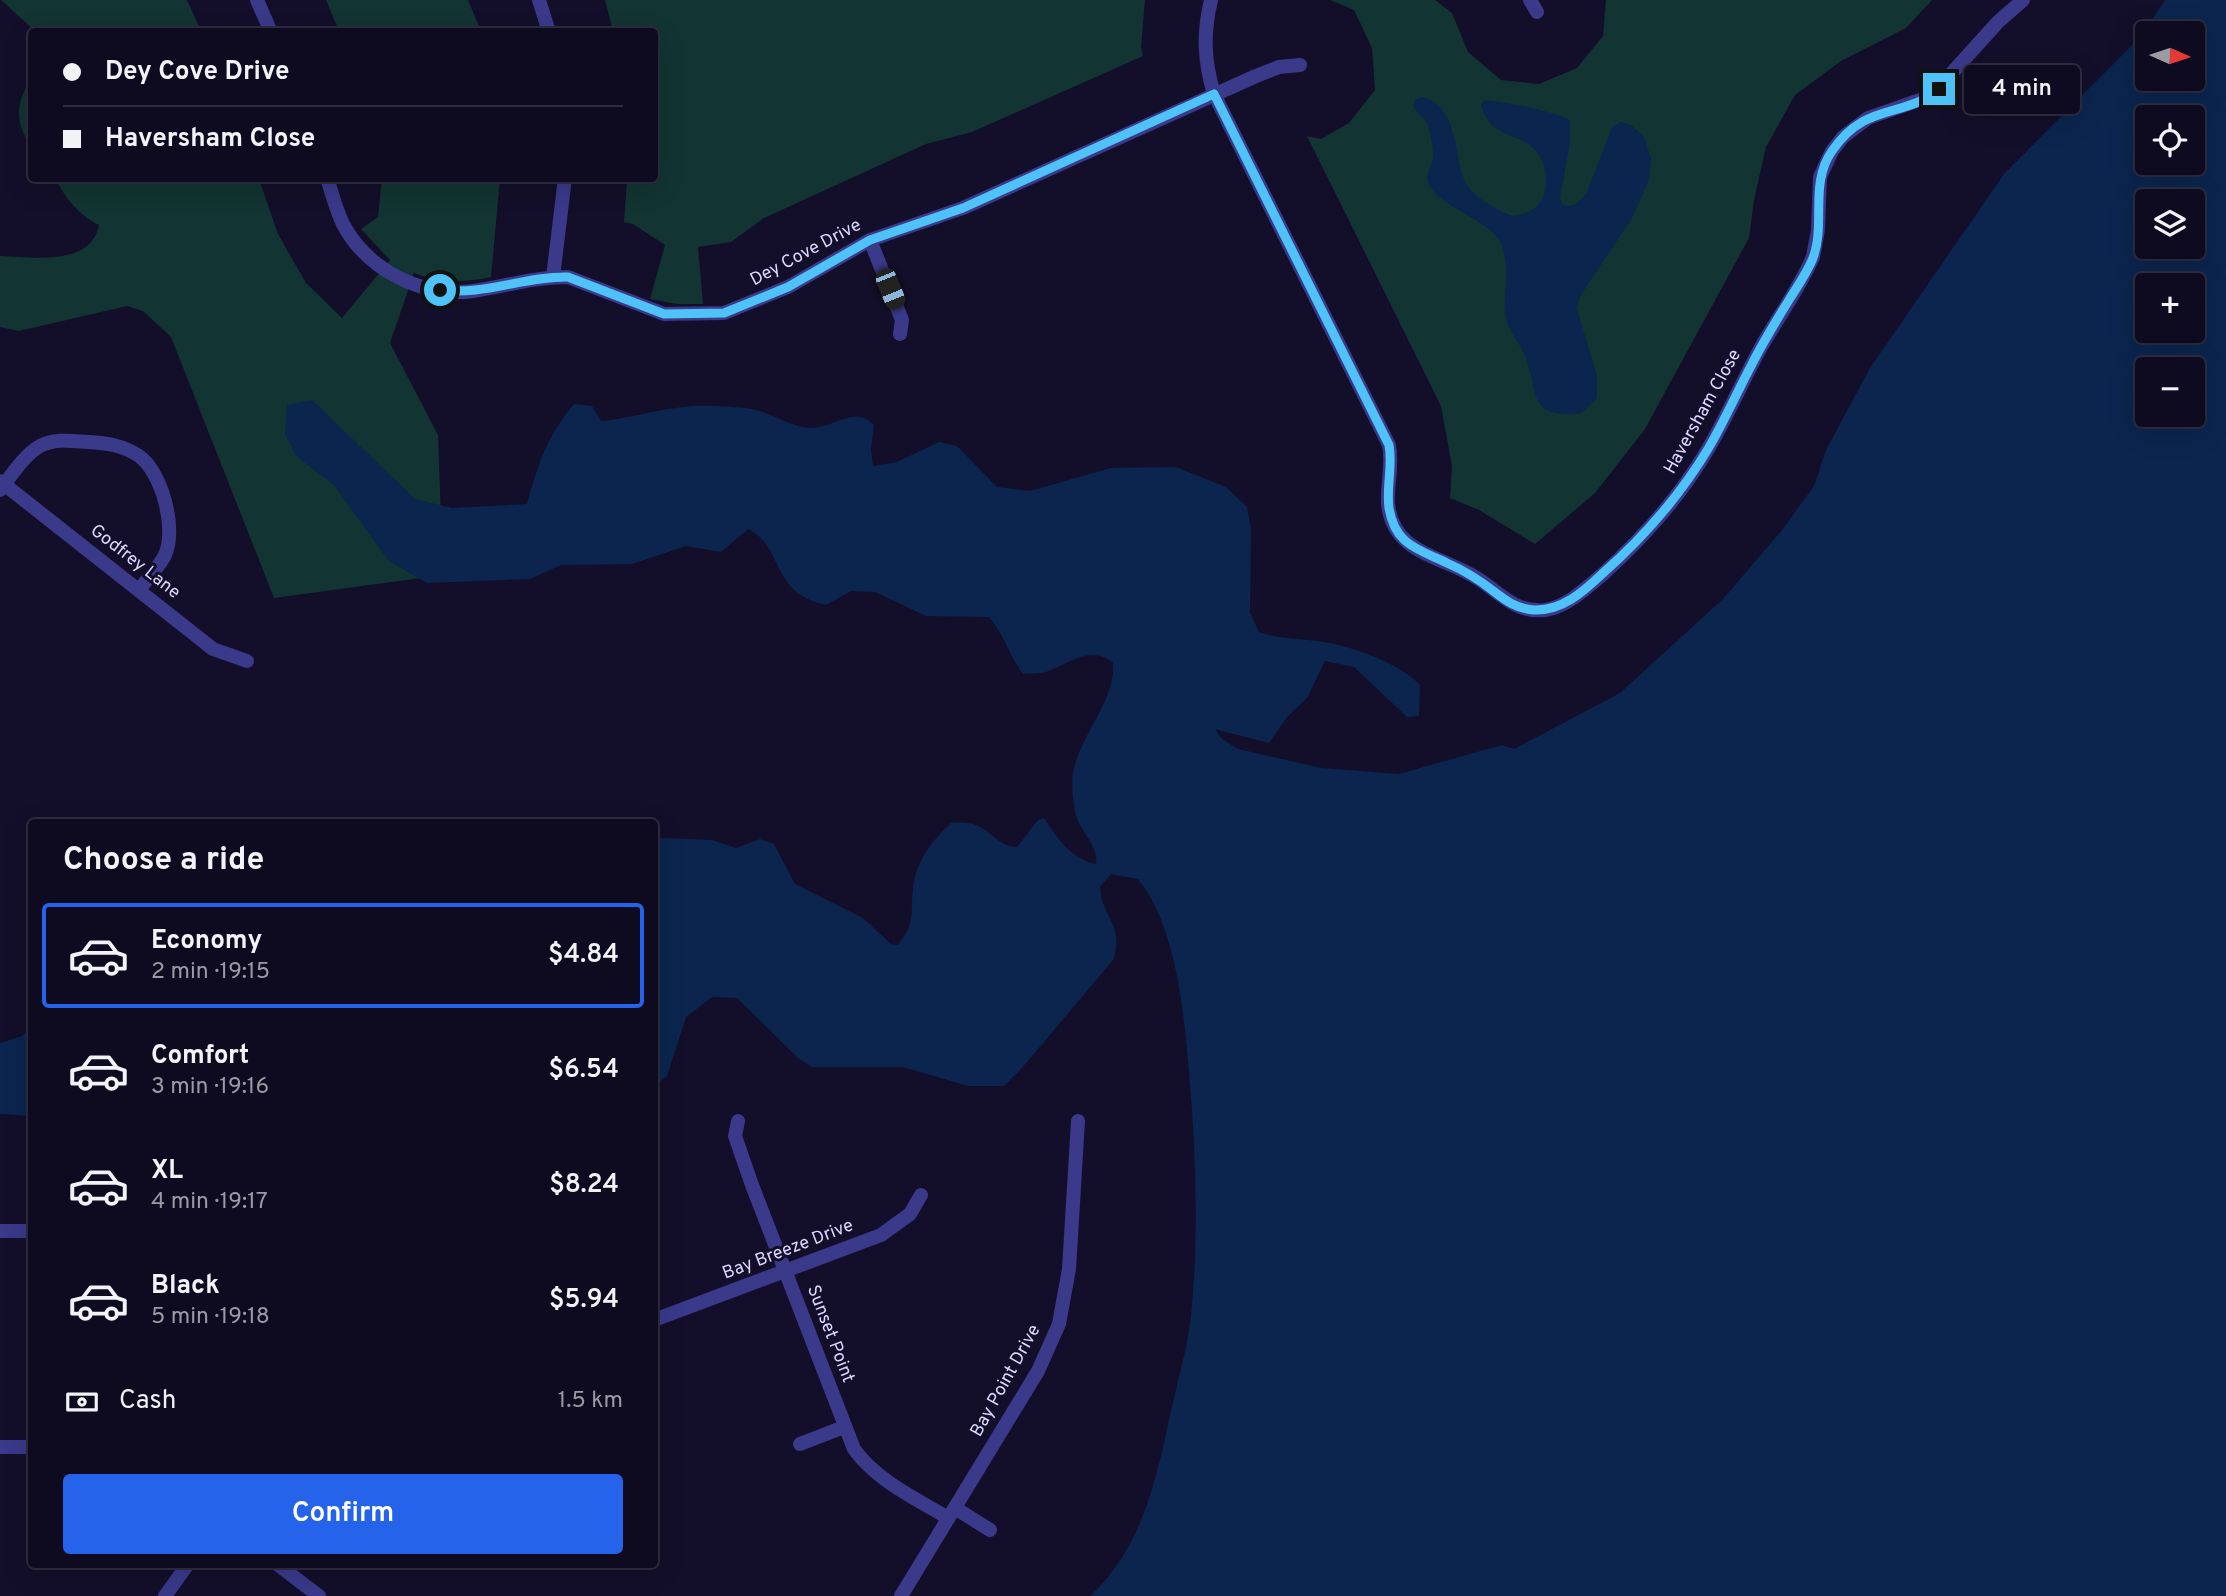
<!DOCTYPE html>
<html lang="en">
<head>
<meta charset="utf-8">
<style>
	body { margin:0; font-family:Overpass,sans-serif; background:#1c192d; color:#f1f3f6; height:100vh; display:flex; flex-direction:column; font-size:26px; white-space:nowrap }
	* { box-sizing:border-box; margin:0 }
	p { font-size:23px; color:#9b9ba5 }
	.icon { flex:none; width:38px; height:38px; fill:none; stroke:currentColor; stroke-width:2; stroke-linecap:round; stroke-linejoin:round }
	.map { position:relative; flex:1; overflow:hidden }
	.panel { position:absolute; left:28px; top:819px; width:630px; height:749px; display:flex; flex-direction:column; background:#0e0b20; border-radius:7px; box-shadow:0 7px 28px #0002,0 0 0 2px #2e2b3e }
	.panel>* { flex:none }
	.top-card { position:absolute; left:28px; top:28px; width:630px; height:154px; border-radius:7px; box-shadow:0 7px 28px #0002,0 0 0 2px #2e2b3e; display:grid; align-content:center; height:154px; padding:0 35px; background:#0e0b20 }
	.needle { width:46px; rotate:93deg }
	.buttons { position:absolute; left:2135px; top:21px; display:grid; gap:14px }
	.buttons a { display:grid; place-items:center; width:70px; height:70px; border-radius:7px; background:#0e0b20; box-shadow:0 7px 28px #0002,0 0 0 2px #2e2b3e; font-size:35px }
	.end { position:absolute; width:32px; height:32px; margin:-16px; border:9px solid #4fc3f7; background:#111; box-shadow:0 0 0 4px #111 }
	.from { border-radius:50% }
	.bubble { position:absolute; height:49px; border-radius:7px; background:#0e0b20; box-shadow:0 7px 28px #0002,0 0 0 2px #2e2b3e; font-size:23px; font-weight:600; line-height:49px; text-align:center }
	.car { position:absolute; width:21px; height:42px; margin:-21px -10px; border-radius:9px; box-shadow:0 0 5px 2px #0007; background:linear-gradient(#222 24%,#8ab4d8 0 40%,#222 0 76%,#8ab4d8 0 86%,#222 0) }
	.top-card b { display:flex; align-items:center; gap:24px; height:66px; font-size:26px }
	.top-card b+b { border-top:2px solid #2e2b3e }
	.top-card i { width:18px; height:18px; background:#f1f3f6 }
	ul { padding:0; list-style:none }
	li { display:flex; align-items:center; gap:21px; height:105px; margin:0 14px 10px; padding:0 21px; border:4px solid transparent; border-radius:7px }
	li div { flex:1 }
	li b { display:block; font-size:26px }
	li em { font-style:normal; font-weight:600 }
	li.current { border-color:#2563eb }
	li>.icon { width:63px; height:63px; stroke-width:1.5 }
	h2 { padding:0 35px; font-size:32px; line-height:84px }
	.pay { display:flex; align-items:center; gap:18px; height:77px; padding:0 35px; font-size:26px }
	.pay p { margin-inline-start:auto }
	.button { display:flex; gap:14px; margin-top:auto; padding:14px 35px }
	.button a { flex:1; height:80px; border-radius:7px; background:#2563eb; color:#fff; font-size:28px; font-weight:600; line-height:80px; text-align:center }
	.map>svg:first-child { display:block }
	.green { fill:#123432 }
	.water { fill:#0b254e; fill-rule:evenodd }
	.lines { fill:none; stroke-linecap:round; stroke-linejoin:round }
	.minor { stroke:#3a398a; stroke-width:14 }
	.route { stroke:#4fc3f7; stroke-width:9 }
	.labels { text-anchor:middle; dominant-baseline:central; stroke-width:6; stroke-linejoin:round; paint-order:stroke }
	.street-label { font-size:18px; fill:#dcd8ff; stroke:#130f2a }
</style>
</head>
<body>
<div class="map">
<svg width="2226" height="1596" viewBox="0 0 2226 1596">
	<rect width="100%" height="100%" fill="#130f2a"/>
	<g class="green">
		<polygon points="1,0 187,0 201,31 35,31"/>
		<polygon points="326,0 468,0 481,31 339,31"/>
		<polygon points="605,0 1145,0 1141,47 1143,56 972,132 926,144 764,218 731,242 698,247 703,304 677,304 650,299 665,245 633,224 624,222 627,179 654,178 654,32 613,31"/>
		<polygon points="1330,0 1435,0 1452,13 1468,52 1501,80 1539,84 1577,68 1603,36 1606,0 1932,0 1906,28 1841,61 1795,95 1766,147 1754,200 1749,238 1645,429 1595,493 1535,544 1479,510 1450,498 1452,466 1441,406 1307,136 1321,139 1349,123 1375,90 1372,48 1354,10"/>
		<path d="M 31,79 L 32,146 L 31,146 C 14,122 16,103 31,79 Z"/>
		<path d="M 56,179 L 259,179 L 278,234 L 306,283 L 342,318 L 390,260 L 361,229 L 378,217 L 382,179 L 500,179 L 491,277 C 463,283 441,283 414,273 L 390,343 L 438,435 L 443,575 L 274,598 L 171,337 L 143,311 L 127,306 L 19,331 L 0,327 L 0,256 C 32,257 91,267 99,225 C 80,216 64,197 56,179 Z"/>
	</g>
	<g class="water">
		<path d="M 2165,0 L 2226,0 L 2226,1596 L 1090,1596 C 1140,1550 1155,1485 1169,1420 C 1176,1386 1187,1351 1191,1316 C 1199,1235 1196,1153 1189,1072 C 1184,1013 1176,925 1138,879 L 1111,874 L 1100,887 C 1102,919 1125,924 1113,960 L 1022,1068 L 1004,1086 L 968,1086 L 903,1067 L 812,1067 L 798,1058 L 737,998 L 712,997 L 686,1017 L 667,1076 L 655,1086 L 654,840 L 664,838 L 712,840 L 736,848 L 760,839 L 774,844 L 795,884 L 863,918 L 891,944 L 898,945 C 916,922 910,915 913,888 C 916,861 932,841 951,823 C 991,818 989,845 1017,847 L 1038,820 L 1044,818 C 1057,838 1071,859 1096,864 C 1099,848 1084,835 1078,821 C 1073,810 1071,784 1073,773 C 1080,734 1116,701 1113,663 C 1090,644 1069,664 1046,672 C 1039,674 1030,673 1023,674 C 1009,656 1004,634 989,617 L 926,616 L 875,592 L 851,591 L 826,605 C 769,593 785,547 748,529 L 721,552 L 686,546 L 632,564 L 561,565 L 530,579 L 427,583 L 389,561 L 334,485 L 296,456 L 285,434 L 287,405 L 312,400 L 415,499 L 452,508 L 527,504 C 538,464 547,436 574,404 L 592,406 L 601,421 C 627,419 650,411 676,408 C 697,404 724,406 746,408 C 767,410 787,426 808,428 C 832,430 854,404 874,425 L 871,449 L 873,466 L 897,462 L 939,442 L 957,446 L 997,487 L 1030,491 L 1111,468 L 1176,467 L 1226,487 L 1247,507 L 1251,529 L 1250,613 L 1259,632 C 1281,640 1302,638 1324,642 C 1352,646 1401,664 1420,685 L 1419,716 L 1407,717 L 1354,667 L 1325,661 L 1307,698 L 1287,717 L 1269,743 L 1215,729 L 1221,738 L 1238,749 L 1321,768 L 1399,774 L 1502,745 L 1514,749 L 1620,693 L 1724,598 L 1782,530 L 1814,486 L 1826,450 L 1870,368 L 2004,174 L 2142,35 ZM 2147,33 L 2193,33 L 2193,79 L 2147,79 ZM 2147,117 L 2193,117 L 2193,163 L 2147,163 ZM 2147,201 L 2193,201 L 2193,247 L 2147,247 ZM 2147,285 L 2193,285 L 2193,331 L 2147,331 ZM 2147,369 L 2193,369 L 2193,415 L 2147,415 Z"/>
		<path d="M 1421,97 C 1455,103 1455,148 1462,174 C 1468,195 1493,208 1512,216 C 1521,215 1530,213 1537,206 C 1551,192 1548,163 1535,150 C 1517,131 1491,139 1481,105 L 1484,101 C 1495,99 1563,113 1570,121 L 1570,143 L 1560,198 L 1562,204 C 1574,209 1580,202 1587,192 L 1612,127 L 1620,122 L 1629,124 L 1643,135 L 1651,158 L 1649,180 L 1632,218 L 1580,296 L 1577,309 L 1597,376 L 1597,398 L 1582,413 C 1526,419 1540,393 1525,356 C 1519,340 1507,331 1505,313 C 1503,290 1511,266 1501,244 C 1490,220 1448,211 1431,188 C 1422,176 1432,170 1433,158 C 1434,151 1430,128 1426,122 C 1422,115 1416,113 1413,105 L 1415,100 Z"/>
		<polygon points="31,1027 31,1116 0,1114 0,1043 22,1036"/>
	</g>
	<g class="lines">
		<g class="minor">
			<polyline points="257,0 271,32"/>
			<polyline points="539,0 549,32"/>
			<path d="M 1211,0 C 1203,33 1204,61 1214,94 L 1389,445 C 1393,465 1387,483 1388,503 C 1392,555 1445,556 1480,580 C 1502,595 1516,613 1545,610 C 1567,607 1586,588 1603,574 C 1644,537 1680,497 1708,449 C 1727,417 1742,382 1760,349 C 1777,319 1799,289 1813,257 L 1818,230 L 1820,177 L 1832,151 L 1843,137 L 1868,118 L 1931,96 L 1998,22 L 2023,0"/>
			<polyline points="1530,0 1537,12"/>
			<path d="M 327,178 C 332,193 336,210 343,224 C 367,270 423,298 473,291 C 505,286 536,277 568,277 L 664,314 L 724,313 L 788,287 L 870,240 L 963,208 L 1256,76 L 1279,67 L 1300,65"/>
			<polyline points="870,240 902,320 900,334"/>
			<polyline points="553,277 565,178"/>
			<polyline points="0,481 213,649 247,661"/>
			<path d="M 0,490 C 11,476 24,455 40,446 C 55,438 72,441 88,442 C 106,443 123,445 139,456 C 162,472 177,529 165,555 C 159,567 147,579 139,590"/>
			<path d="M 738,1121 L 735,1136 L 752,1185 L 854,1449 C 877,1481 915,1498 948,1518"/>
			<polyline points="0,1231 32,1231"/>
			<polyline points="654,1320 881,1235 910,1214 921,1195"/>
			<polyline points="800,1444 844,1427"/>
			<polyline points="0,1447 32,1447"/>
			<polyline points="955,1508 990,1530"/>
			<polyline points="277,1564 319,1596"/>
			<polyline points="165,1596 188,1564"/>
			<polyline points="901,1596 1038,1371 1059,1324 1069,1269 1078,1121"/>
		</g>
	</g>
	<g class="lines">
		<path class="route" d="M 440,290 C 483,296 525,276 568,277 L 664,314 L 724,313 L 788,287 L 870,240 L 963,208 L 1214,94 L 1389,445 C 1393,466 1386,487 1389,508 C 1395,545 1418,549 1447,563 C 1463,570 1478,579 1492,590 C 1505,600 1516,609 1534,610 C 1562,611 1583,592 1602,574 C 1644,537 1679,497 1708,449 C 1724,422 1737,392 1752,364 C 1763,342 1776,321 1789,300 C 1797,287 1807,273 1813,258 C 1826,223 1809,184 1832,151 C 1866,101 1904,119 1939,89"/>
	</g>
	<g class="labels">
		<g class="street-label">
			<text transform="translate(806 253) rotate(-28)">Dey Cove Drive</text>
			<text transform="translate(1703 412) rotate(-61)">Haversham Close</text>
			<text transform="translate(135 562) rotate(38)">Godfrey Lane</text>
			<text transform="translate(788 1250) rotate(-21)">Bay Breeze Drive</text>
			<text transform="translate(830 1334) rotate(69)">Sunset Point</text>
			<text transform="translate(1006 1381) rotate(-61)">Bay Point Drive</text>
		</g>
	</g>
</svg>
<div class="buttons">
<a><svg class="needle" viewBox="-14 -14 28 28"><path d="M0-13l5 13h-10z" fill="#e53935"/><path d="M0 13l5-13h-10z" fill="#9b9ba5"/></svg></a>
<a><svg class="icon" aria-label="locate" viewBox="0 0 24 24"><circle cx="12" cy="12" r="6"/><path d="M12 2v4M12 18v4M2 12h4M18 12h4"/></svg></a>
<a><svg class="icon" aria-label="layers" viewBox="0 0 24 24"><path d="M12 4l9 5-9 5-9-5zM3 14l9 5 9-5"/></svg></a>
<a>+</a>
<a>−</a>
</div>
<i class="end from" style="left:440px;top:290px"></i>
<i class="end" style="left:1939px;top:89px"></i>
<div class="bubble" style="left:1964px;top:65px;width:116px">4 min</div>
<i class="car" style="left:890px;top:289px;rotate:158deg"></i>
<div class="top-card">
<b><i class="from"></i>Dey Cove Drive</b>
<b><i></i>Haversham Close</b>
</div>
<section class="panel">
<h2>Choose a ride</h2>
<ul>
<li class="current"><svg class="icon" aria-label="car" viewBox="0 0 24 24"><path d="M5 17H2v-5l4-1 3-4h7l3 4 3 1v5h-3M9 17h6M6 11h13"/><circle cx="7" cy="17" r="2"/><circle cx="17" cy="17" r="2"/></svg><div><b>Economy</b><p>2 min · 19:15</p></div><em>$4.84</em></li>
<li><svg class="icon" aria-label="car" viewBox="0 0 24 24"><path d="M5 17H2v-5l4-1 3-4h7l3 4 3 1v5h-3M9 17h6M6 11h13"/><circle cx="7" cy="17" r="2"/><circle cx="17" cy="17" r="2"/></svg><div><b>Comfort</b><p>3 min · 19:16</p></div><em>$6.54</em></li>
<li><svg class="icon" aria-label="car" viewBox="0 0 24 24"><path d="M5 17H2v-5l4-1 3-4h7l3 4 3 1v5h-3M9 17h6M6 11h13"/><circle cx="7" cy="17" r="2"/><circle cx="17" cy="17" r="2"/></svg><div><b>XL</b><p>4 min · 19:17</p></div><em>$8.24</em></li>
<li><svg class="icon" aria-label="car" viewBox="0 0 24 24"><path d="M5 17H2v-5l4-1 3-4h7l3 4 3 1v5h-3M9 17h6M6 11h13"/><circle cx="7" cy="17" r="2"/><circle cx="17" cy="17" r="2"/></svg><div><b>Black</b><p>5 min · 19:18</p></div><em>$5.94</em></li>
</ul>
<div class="pay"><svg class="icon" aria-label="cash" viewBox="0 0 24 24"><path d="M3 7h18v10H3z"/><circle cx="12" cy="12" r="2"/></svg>Cash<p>1.5 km</p></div>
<div class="button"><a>Confirm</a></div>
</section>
</div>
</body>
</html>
